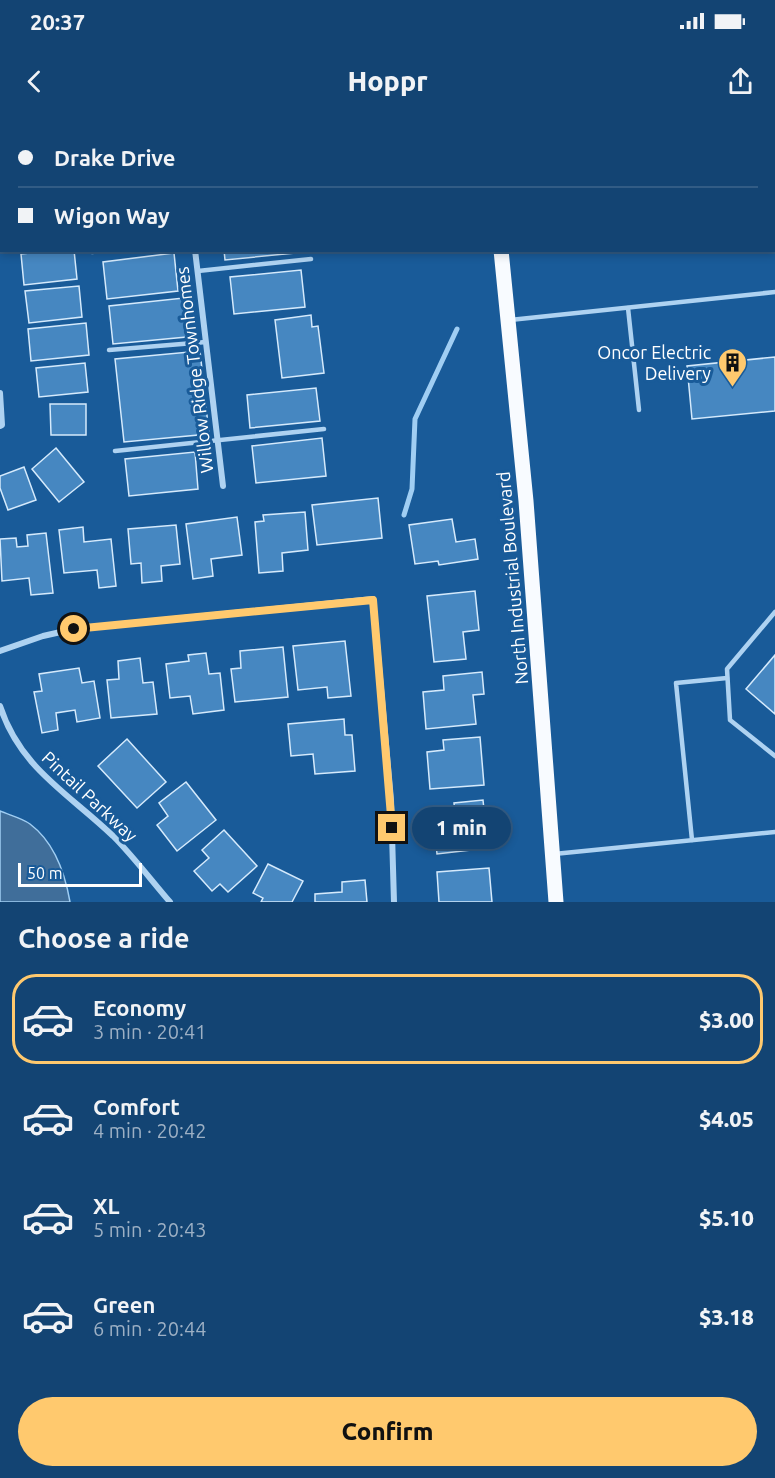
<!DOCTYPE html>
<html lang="en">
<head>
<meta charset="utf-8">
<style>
	body { margin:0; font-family:Ubuntu,sans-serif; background:#1c4b78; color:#f1f3f6; height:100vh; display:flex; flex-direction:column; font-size:22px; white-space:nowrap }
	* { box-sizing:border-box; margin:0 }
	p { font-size:20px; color:#9db0c4 }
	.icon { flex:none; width:33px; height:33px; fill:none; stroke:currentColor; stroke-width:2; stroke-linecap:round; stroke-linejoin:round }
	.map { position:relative; height:782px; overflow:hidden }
	.side { display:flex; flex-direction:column; background:#134473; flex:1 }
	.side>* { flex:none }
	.top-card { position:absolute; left:0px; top:0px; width:776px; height:132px; box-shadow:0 3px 9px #0003,0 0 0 2px #325c85; display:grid; align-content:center; height:132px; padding:0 18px; background:#134473 }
	.scale { position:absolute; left:18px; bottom:15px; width:124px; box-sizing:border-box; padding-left:6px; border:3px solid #fff; border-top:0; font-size:16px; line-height:21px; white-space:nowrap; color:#fff; -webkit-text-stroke:4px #195b99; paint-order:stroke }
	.end { position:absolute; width:27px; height:27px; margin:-14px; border:8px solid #ffc96e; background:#111; box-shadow:0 0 0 3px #111 }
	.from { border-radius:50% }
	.bubble { position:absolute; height:42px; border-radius:21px; background:#134473; box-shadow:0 3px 9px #0003,0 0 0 2px #325c85; font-size:20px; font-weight:800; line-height:42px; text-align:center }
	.top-card b { display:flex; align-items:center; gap:21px; height:57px; font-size:22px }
	.top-card b+b { border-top:2px solid #325c85 }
	.top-card i { width:15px; height:15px; background:#f1f3f6 }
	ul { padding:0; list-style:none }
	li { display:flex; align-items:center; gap:18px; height:90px; margin:0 12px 9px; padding:0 6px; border:3px solid transparent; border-radius:24px }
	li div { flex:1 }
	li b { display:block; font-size:22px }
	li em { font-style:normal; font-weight:800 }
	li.selected { border-color:#ffc96e }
	li>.icon { width:54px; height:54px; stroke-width:1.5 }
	h2 { padding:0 18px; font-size:27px; line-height:72px }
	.action { display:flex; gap:12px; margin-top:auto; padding:12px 18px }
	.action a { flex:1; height:69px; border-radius:36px; background:#ffc96e; color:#111; font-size:24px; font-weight:800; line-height:69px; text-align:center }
	.status { display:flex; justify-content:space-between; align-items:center; height:42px; padding:0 30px; background:#134473; direction:ltr }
	.status svg { height:16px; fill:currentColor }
	header { display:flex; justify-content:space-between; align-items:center; height:78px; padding:0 18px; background:#134473; font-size:27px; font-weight:800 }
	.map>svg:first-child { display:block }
	.water { fill:#406e9a; stroke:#a0cef3; stroke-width:1.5 }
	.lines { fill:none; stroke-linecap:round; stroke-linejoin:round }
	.stream { stroke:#a0cef3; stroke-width:5 }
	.building { fill:#4687c1; stroke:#d5eafc; stroke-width:1.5 }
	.lane { stroke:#aed2f1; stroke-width:4.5 }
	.street { stroke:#aed2f1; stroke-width:6 }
	.primary { stroke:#f8fbff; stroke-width:15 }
	.route { stroke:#ffc96e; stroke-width:8 }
	.labels { text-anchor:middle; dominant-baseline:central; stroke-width:6; stroke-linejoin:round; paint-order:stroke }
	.poi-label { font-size:18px; fill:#fff; stroke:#195b99; text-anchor:end }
	.street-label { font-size:18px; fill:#fff; stroke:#195b99 }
</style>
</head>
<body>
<div class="status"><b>20:37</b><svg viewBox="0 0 49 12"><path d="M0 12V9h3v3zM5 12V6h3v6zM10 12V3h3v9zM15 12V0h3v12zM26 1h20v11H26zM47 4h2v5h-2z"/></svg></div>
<header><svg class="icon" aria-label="back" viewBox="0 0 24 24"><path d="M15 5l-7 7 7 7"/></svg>Hoppr<svg class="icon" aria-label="share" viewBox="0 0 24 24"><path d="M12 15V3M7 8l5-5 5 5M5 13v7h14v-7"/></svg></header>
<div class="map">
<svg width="775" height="782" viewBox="0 0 775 782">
	<rect width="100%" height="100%" fill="#195b99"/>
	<path class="water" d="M 0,691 C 9,695 22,698 30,704 C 54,722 65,753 70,782 L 0,782 Z"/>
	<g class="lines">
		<g class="stream">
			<polyline points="552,2 552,0"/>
			<polyline points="404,395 412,369 415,299 457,209"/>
		</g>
	</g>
	<g class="building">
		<rect x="19" y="0" width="46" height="2"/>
		<rect x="91" y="0" width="71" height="2"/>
		<polygon points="265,0 265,2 212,1 223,0"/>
		<polygon points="57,130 74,130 77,159 24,165 21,134"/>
		<polygon points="224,130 295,130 295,133 225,140"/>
		<polygon points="174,133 178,171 107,179 103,142"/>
		<polygon points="301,150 305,187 234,194 230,157"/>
		<polygon points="79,166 82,197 29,203 25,171"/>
		<polygon points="193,177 197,216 113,224 109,186"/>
		<polygon points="311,195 312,207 318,206 324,253 282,258 275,200"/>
		<polygon points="86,203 89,235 31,241 28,209"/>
		<polygon points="200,231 209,314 124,322 115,239"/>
		<polygon points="775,237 775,291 692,299 687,246"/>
		<polygon points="85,243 88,272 39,277 36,248"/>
		<polygon points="316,268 320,301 250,308 247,275"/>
		<polygon points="50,284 86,284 86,315 51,315"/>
		<polygon points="322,318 326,356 256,363 252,326"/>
		<polygon points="56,328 84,362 59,382 32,349"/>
		<polygon points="195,332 198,369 129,376 125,339"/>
		<polygon points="24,347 36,380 8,390 0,368 0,356"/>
		<polygon points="378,378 382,418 317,425 312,385"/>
		<polygon points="305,392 308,430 282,433 283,451 259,453 255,402 264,401 263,395"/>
		<polygon points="237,397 242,435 211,439 213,456 193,459 186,404"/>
		<polygon points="452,399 456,422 475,419 478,439 439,445 438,441 415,444 409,405"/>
		<polygon points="176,405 180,444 161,446 162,461 142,463 141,443 131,444 128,409"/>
		<polygon points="83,407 84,422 111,419 116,466 99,468 97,450 64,453 59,410"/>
		<polygon points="46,413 53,473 31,475 29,458 2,461 0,419 16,418 17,427 28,426 27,415"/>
		<polygon points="475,471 479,510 463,512 466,539 434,542 427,476"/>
		<polygon points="345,521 351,576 328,578 327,567 298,570 293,526"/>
		<polygon points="283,527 288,577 235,582 231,549 241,548 240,531"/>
		<polygon points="206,533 209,554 220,553 224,590 193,594 190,576 170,578 166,544 189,541 188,535"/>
		<polygon points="775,535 775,594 746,569"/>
		<polygon points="140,538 143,563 153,562 157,594 111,598 107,560 119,559 118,541"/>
		<polygon points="79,548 82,563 94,561 100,598 77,602 75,590 56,593 58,610 42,613 34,572 42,571 39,554"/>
		<polygon points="482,552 484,574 473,575 476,604 426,609 423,572 444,570 443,556"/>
		<polygon points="344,599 345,615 352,615 355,651 315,654 313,634 291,636 288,604"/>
		<polygon points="480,617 484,665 430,669 427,632 444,630 443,620"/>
		<polygon points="127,619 166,662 137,688 98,646"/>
		<polygon points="186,662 216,700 177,731 157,705 168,696 159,683"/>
		<polygon points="483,680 488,728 437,734 433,695 455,693 454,683"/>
		<polygon points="224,710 257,746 228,772 220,764 212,771 194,751 209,738 202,730"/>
		<polygon points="268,744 303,761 292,782 261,782 263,778 253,773"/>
		<polygon points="489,748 492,782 439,782 437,752"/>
		<polygon points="365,760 367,782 315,782 315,774 342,772 342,762"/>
	</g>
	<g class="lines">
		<g class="lane">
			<polyline points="92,132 109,130"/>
			<polyline points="198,151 311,139"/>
			<polyline points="628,188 639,290"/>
			<polyline points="510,200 775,172"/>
			<polyline points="109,230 206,222"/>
			<polyline points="115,331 324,309"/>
			<polyline points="775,492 727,549 730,600 775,636"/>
			<polyline points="692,720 676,563 727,558"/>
			<polyline points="554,734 775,712"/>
		</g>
		<g class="street">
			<polyline points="180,0 180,2"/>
			<polyline points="195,130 223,366"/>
			<polyline points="0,273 2,305 0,306"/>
			<polyline points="0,531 43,516 74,509 373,479 391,680 394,782"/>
			<path d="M 0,586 C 20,648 68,673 113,716 C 133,736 151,760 170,782"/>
		</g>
		<g class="primary">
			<polyline points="487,0 487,2"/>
			<polyline points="501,130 526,381 556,782"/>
		</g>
	</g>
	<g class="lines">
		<polyline class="route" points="74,509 373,480 392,708"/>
	</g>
	<defs>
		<symbol id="building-pin" viewBox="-11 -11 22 30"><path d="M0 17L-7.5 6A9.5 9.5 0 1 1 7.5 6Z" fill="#ffc96e" stroke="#195b99"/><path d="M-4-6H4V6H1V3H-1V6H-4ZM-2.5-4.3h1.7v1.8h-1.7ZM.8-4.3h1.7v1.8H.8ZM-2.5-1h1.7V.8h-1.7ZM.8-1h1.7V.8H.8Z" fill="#111"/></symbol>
	</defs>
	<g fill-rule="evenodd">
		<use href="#building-pin" x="716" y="226" width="33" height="45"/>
	</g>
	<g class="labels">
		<g class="poi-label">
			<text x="711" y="232">Oncor Electric<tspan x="711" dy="21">Delivery</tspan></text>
		</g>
		<g class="street-label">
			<text transform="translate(194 250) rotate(-97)">Willow Ridge Townhomes</text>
			<text transform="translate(512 458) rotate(-95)">North Industrial Boulevard</text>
			<text transform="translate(90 676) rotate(43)">Pintail Parkway</text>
		</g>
	</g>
</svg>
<div class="scale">50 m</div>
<i class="end from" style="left:74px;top:509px"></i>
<i class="end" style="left:392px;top:708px"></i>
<div class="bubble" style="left:412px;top:687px;width:99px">1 min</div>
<div class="top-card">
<b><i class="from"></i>Drake Drive</b>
<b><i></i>Wigon Way</b>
</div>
</div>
<section class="side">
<h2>Choose a ride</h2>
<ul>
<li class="selected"><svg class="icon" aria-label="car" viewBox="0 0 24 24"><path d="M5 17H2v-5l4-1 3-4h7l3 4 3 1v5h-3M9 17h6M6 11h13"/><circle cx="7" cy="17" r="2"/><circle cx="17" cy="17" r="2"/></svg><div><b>Economy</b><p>3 min · 20:41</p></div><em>$3.00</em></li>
<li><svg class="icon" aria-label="car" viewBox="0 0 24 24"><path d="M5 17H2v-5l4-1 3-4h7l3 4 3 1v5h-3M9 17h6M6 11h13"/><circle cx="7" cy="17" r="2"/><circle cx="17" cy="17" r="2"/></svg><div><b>Comfort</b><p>4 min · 20:42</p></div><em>$4.05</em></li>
<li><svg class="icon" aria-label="car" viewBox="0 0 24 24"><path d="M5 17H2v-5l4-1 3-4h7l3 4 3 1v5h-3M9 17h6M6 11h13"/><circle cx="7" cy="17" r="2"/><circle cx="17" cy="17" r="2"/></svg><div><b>XL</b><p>5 min · 20:43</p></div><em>$5.10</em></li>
<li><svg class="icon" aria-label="car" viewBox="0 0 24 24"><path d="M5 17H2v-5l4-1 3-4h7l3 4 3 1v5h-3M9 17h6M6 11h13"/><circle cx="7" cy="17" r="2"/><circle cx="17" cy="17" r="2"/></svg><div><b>Green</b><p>6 min · 20:44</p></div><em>$3.18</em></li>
</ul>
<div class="action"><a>Confirm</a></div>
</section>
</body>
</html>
